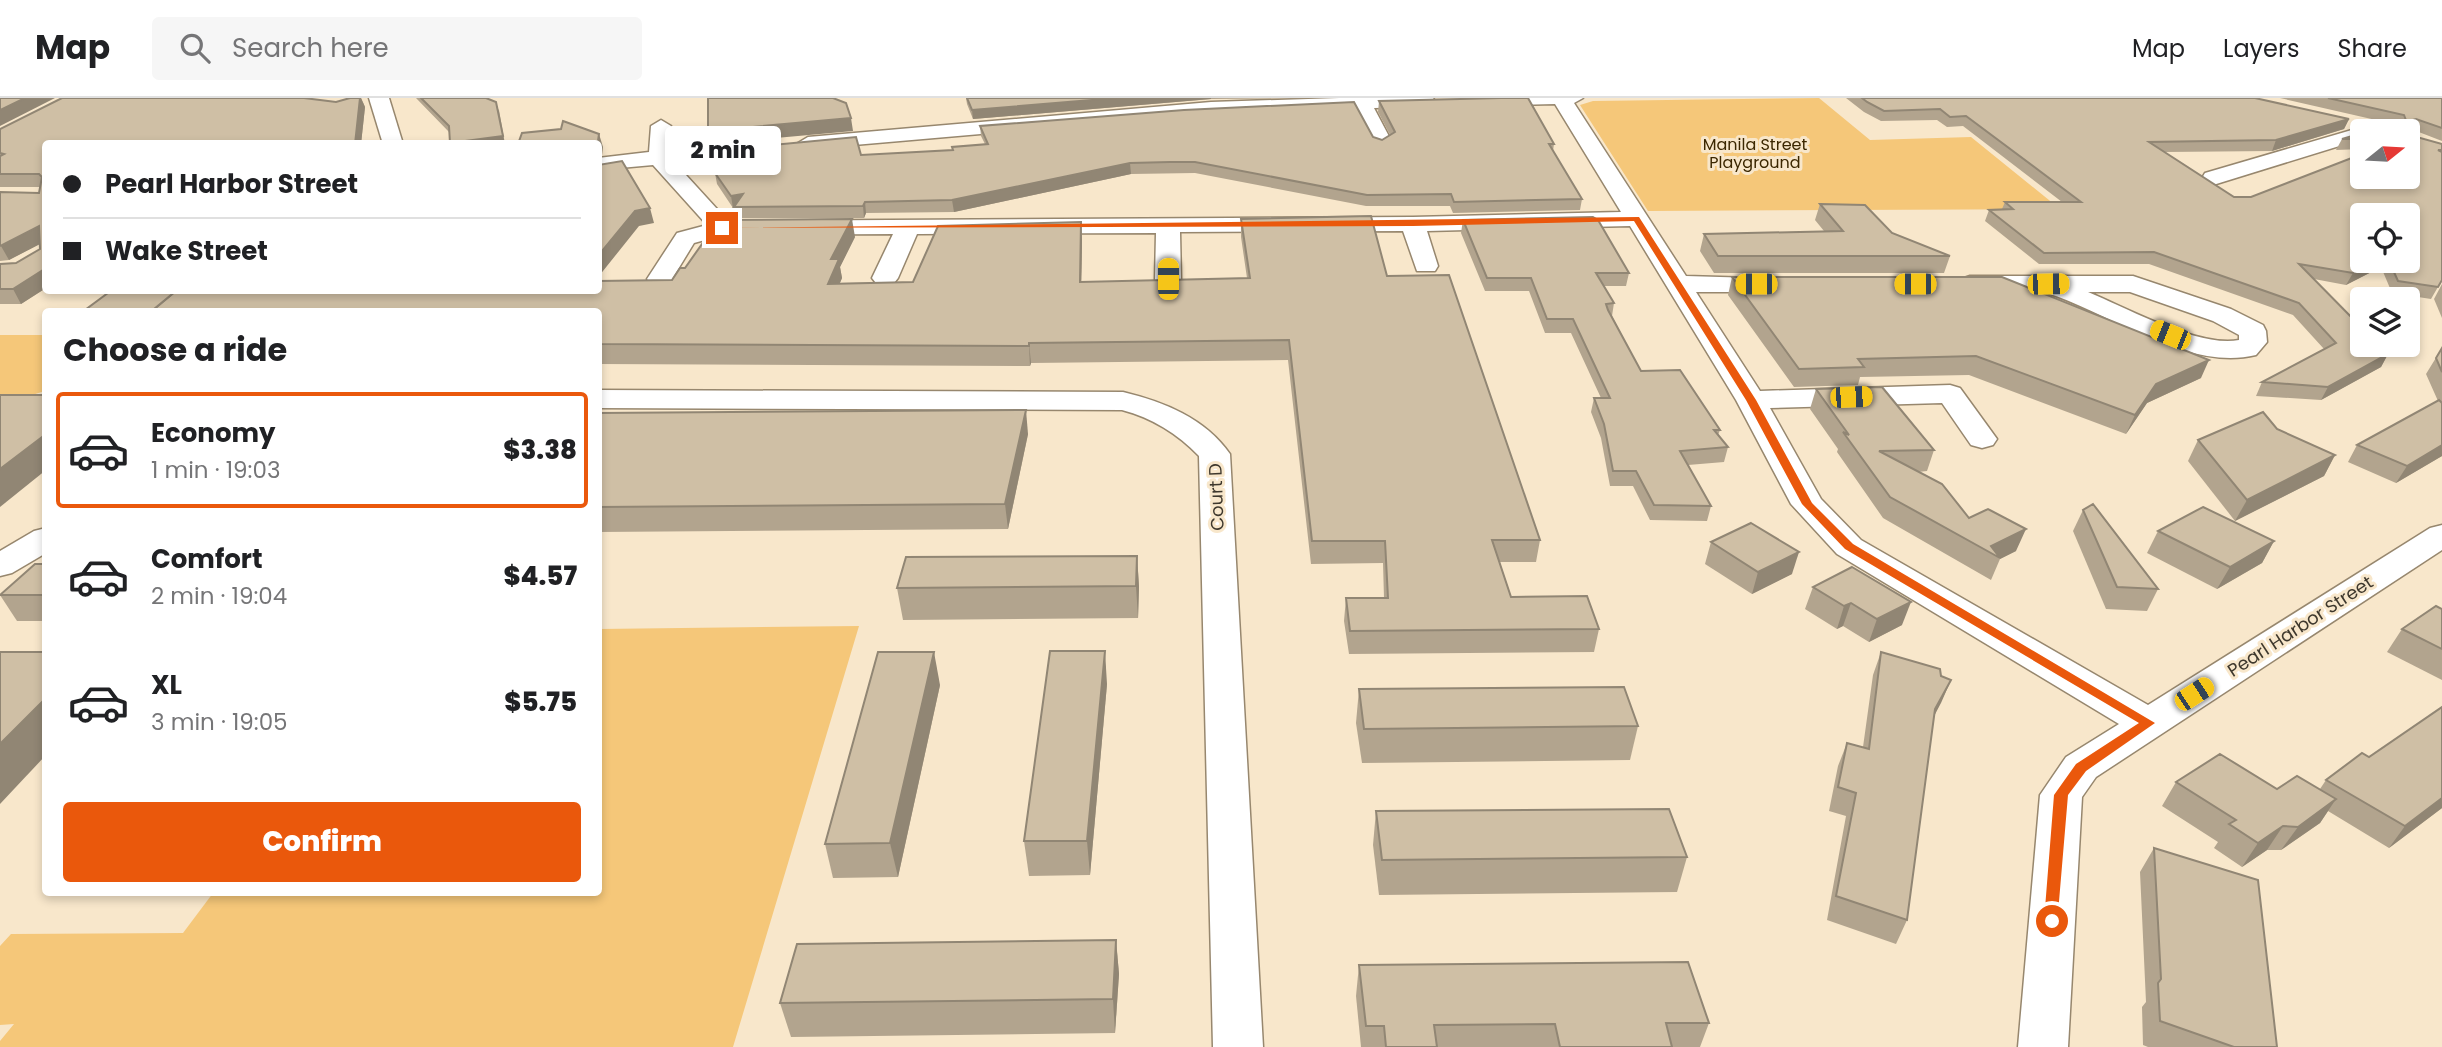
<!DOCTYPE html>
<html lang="en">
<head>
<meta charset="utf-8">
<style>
	body { margin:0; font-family:Poppins,sans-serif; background:#f6f6f6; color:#202124; height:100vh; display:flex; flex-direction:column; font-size:26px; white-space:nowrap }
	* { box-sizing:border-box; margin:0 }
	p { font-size:23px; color:#757577 }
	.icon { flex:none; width:38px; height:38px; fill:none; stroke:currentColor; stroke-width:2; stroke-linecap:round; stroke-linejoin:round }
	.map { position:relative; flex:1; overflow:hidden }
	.sheet { position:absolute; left:42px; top:210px; width:560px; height:588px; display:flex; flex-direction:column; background:#fff; border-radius:7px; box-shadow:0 4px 10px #0003 }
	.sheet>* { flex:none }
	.guide { position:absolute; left:42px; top:42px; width:560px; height:154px; border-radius:7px; box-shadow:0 4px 10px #0003; display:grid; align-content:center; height:154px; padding:0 21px; background:#fff }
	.needle { width:46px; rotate:72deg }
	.controls { position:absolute; left:2350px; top:21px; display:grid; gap:14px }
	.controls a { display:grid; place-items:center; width:70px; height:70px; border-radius:7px; background:#fff; box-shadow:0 4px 10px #0003; font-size:35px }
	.end { position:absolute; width:32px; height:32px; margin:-16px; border:9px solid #ea580c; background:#fff; box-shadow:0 0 0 4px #fff }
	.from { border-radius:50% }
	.bubble { position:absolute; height:49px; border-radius:7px; background:#fff; box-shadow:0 4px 10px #0003; font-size:23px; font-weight:800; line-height:49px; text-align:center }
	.car { position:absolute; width:21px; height:42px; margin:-21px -10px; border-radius:9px; box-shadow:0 0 5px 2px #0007; background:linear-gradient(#f5c518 24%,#345 0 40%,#f5c518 0 76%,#345 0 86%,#f5c518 0) }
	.guide b { display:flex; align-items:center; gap:24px; height:66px; font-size:26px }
	.guide b+b { border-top:2px solid #e0e0e0 }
	.guide i { width:18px; height:18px; background:#202124 }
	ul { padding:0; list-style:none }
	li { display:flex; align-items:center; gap:21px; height:116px; margin:0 14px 10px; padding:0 7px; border:4px solid transparent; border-radius:7px }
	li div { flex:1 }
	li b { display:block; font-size:26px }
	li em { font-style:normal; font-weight:800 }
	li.on { border-color:#ea580c }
	li>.icon { width:63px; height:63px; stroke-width:1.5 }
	h2 { padding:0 21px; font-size:32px; line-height:84px }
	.primary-button { display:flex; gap:14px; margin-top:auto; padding:14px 21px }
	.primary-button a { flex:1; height:80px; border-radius:7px; background:#ea580c; color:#fff; font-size:28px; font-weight:800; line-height:80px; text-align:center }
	header { display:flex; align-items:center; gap:42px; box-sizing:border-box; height:98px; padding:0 35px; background:#fff; border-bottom:2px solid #e0e0e0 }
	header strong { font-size:33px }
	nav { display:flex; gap:38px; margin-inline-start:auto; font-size:24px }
	.search { width:490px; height:63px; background:#f6f6f6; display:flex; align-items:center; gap:18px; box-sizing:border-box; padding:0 24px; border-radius:7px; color:#757577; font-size:26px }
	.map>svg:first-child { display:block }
	.green { fill:#f5c779 }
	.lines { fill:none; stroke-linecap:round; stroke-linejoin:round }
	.minor-casing { stroke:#97876e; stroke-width:3 }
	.minor { fill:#fff; fill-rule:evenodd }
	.wall { fill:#b2a48e; fill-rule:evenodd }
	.shaded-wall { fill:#918674 }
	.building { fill:#cfbfa5; stroke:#918674; stroke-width:2 }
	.route { fill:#ea580c }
	.labels { text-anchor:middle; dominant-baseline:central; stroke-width:6; stroke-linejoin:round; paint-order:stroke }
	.far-park-label { font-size:16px; fill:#3b2700; stroke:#f8e7cb }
	.street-label { font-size:18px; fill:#3e382d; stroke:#f8e7cb }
</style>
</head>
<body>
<header>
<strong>Map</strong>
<div class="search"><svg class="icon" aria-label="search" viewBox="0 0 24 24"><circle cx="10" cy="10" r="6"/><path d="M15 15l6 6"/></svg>Search here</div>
<nav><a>Map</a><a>Layers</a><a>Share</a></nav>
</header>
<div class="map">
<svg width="2442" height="949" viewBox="0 0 2442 949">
	<rect width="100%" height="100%" fill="#f8e7cb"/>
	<g class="green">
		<polygon points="1819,0 1870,42 1971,39 2060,111 1648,113 1580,7 1593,3"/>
		<polygon points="0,237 45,237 45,293 32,297 0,296"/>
		<polygon points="859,528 733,949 0,949 0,943 14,926 0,927 0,848 11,836 183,835 213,795 598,794 599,531"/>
	</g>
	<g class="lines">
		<defs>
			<g id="minor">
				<polygon points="369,0 389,0 403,46 383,46"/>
				<polygon points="1339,0 1433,0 1435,3 1425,9 1374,10 1392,44 1382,50 1375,48 1355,11 1211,16 808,51 798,45 808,39 1211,4"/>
				<polygon points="1473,0 1583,0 1574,5 1686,178 1787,181 1791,186 1787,191 1778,194 1696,194 1760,293 1950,287 1960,290 1997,341 1993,347 1982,350 1971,347 1942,305 1770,310 1821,401 1861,442 2148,607 2430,430 2442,427 2442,452 2096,679 2082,699 2068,949 2018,949 2040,697 2066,659 2119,626 1837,456 1791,406 1736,302 1630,128 1427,133 1438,168 1435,173 1417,173 1403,133 1180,134 1181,182 1177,187 1159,187 1155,182 1156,135 917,136 898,180 894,185 876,185 872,180 893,136 723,137 694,145 669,186 651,186 647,181 677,135 707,127 653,67 598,72 598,60 649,54 651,28 661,22 671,28 670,52 755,44 765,50 755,56 675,65 728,123 1413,119 1621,114 1555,6 1481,8 1474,6"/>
				<polygon points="2362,29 2371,33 2362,33 2362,41 2213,87 2202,80 2205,75"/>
				<path d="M 1970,178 L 2133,178 L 2231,211 L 2263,227 L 2266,233 L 2267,244 L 2256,257 C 2188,274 2110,215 2047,195 C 2021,186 1988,198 1961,191 L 1957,186 L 1961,181 ZM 2088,194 L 2130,194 L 2213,223 L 2239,237 L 2239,242 C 2199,250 2127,210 2088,194 Z"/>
				<path d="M 598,292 L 1123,294 C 1164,304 1205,320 1230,356 L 1263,949 L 1213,949 L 1199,358 C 1177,335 1152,320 1122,312 L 598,310 Z"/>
				<polygon points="46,430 46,455 12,475 0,478 0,453 34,433"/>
			</g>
		</defs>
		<use href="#minor" class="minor-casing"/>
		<use href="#minor" class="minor"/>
	</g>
	<g class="wall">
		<polygon points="350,0 361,0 365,9 361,46 46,46 46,190 21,206 0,206 0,166 16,165 40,151 39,146 9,162 0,163 0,94 39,95 40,89 0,89 0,31 336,4"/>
		<polygon points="416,0 486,0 499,12 505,46 451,46 449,34"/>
		<polygon points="966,0 1317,0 1211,1 973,21 967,6"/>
		<path d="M 1846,0 L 2255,0 L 2349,21 L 2344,31 L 2272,53 L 2165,54 L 2234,99 L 2251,99 L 2362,79 L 2408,33 L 2366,33 L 2370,25 L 2389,25 L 2280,0 L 2442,0 L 2442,43 L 2411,31 L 2442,182 L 2431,201 L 2392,195 L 2381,169 L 2346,187 L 2314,181 L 2388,256 L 2381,269 L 2321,302 L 2256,298 L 2262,284 L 2324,251 L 2293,217 L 2149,166 L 2039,166 L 1985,123 L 1989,112 L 2002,111 L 2005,104 L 2062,104 L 1963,28 L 1947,29 L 1937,22 L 1881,23 L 1864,14 ZM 2362,117 L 2408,163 L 2362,163 Z"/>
		<polygon points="1379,3 1554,46 1553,53 1582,101 1580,112 1453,115 1450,108 1366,108 1195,75 1131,76 954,114 866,115 864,120 737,120 734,109 733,110 717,86 715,75 718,69 711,64 708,53 861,57 953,52 952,49 985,46 981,38 980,28 1373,39 1382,42 1390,37 1378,14"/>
		<polygon points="2362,35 2362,51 2336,52 2342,41"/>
		<polygon points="1820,106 1950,158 1944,175 1714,175 1700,153 1704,136 1824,133 1815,122"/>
		<polygon points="1241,121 1387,178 1540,442 1536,464 1499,464 1511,499 1599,531 1594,554 1349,556 1344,523 1346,500 1384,500 1383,465 1311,466 1288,262 1031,265 1030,268 598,266 598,214 86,214 85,212 672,182 685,170 855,139 840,169 842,180 840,185 913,184 1081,124 1082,142 1081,184 1247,180 1241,139"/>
		<polygon points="1463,122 1629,175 1626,188 1604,188 1614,205 1612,218 1641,273 1720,332 1718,337 1728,349 1724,364 1688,367 1711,408 1707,423 1650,422 1633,388 1610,388 1601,340 1591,314 1594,300 1601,300 1571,235 1545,235 1529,193 1485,193 1461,135"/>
		<polygon points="1732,179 2201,280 2147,305 2126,336 1969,277 1860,279 1858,287 1794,289 1728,197"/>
		<polygon points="2442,186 2442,220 2434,201"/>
		<polygon points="2442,250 2442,358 2396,385 2348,364 2357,347 2438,303 2426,276"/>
		<polygon points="1816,291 1934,352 1927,373 1918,374 1969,420 2016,453 2000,461 1991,482 1883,420 1837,354 1838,351 1810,311"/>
		<polygon points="598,315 1028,336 1008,431 598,434"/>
		<polygon points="2277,331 2335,357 2324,378 2235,423 2188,363 2198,342"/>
		<polygon points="2083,412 2158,491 2147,513 2106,511 2073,433"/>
		<polygon points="2158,433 2274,443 2262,465 2217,491 2147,455"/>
		<polygon points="1711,444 1792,476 1752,496 1705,466"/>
		<polygon points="1137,458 1139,489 1138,520 903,522 897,490"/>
		<polygon points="46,466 46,523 17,523 0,497"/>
		<polygon points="1813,489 1902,527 1869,544 1843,528 1837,531 1805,511"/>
		<polygon points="2442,511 2442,582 2387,554 2402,531"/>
		<polygon points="1881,554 1951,582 1934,618 1907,822 1896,846 1827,822 1846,718 1829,713 1838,668 1847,645 1863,649 1873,577"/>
		<polygon points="1107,586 1090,777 1029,778 1024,743"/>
		<polygon points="940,587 898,779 833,780 825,746"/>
		<polygon points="1359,591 1638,628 1630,662 1362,665 1356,625"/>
		<polygon points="2326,682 2442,710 2389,750 2328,713 2320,725 2281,752 2267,752 2242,769 2214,750 2218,744 2162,708 2176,684 2277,691 2320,691"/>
		<polygon points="1376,713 1687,759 1677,794 1379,797 1373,747"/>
		<polygon points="2154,750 2277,949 2148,949 2143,947 2142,909 2146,904 2140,774"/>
		<polygon points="1116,842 1119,876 1115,935 791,939 780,905"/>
		<polygon points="1359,867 1709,925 1700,949 1361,949 1356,898"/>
	</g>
	<g class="shaded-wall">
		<polygon points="25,0 55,0 0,28 0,12"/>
		<polygon points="360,0 361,0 365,9 361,46 355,46"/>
		<polygon points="1116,0 1211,0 1211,1 973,21 972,12"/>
		<polygon points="496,4 505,46 451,46 450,45"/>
		<polygon points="851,20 853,33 711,46 708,33"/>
		<polygon points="2349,21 2344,31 2272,53 2276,42"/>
		<polygon points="2416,21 2411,31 2409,23"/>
		<polygon points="599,36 603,49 602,57 598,59 598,46 593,46"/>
		<polygon points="1130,65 1131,76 954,114 952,102"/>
		<polygon points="743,96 746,107 733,110 731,98"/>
		<polygon points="865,104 866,115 864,120 863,108"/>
		<polygon points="650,110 654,125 639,128 599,178 598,158 635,113"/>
		<polygon points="852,121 855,139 840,169 842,180 831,205 828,186 831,161"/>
		<polygon points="1081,124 1082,142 1081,203 1080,184"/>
		<polygon points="39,128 46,143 9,162 1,148"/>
		<polygon points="2376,163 2384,163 2381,169 2346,187 2353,175"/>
		<polygon points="46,170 46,190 21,206 13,191"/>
		<polygon points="1029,245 1031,265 1030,268 1029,248"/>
		<polygon points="2388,256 2381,269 2321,302 2328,289"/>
		<polygon points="2209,262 2201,280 2147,305 2126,336 2135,317 2156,286"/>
		<polygon points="1026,312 1028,336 1008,431 1005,406"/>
		<polygon points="46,336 46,372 0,409 0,371"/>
		<polygon points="2442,347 2442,358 2396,385 2407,368"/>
		<polygon points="2335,357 2324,378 2235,423 2247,402"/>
		<polygon points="2026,431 2016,453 2000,461 2000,460 1991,448"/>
		<polygon points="2274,443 2262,465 2217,491 2230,469"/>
		<polygon points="1799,454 1792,476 1752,496 1758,474"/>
		<polygon points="1137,458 1139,489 1138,520 1136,488"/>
		<polygon points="1911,504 1902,527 1869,544 1877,521"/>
		<polygon points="1851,505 1843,528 1837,531 1844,508"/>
		<polygon points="1105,553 1107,586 1090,777 1087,743"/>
		<polygon points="934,554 940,587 898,779 890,745"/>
		<polygon points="1951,582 1941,605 1925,635 1935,611"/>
		<polygon points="46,600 46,657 0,706 0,646"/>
		<polygon points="2442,700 2442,710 2389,750 2405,728"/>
		<polygon points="2336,701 2320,725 2281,752 2298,729"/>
		<polygon points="2283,728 2267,752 2242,769 2258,745"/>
		<polygon points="1116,842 1119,876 1115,935 1113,901"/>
	</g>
	<g class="building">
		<polygon points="0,0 25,0 0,12"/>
		<polygon points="62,0 304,0 336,4 350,0 360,0 355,46 46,46 46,170 13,191 0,191 0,166 16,165 40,151 39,128 0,148 0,94 39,95 42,79 39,76 0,76 0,58 4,56 0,55 0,31"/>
		<polygon points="421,0 486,0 496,4 503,38 450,45 449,28"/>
		<polygon points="708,0 833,0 846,5 851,20 708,33"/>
		<polygon points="967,0 1116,0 972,12"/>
		<polygon points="1501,0 1528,0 1554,46 1549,46 1582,101 1454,104 1451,96 1367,97 1195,64 1170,64 1130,65 952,102 865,104 863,108 734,109 743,96 731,98 715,75 721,62 708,53 856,39 861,57 953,52 952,49 988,46 980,28 1184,12 1354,4 1373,39 1382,42 1395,34 1379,3"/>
		<polygon points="1862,0 2255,0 2349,21 2276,42 2149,44 2234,99 2251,99 2362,56 2362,79 2408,79 2408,33 2368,33 2370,25 2407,25 2404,17 2328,0 2442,0 2442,30 2416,21 2409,23 2413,38 2442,46 2442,52 2438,52 2442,54 2442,182 2438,189 2398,183 2389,163 2408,163 2408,117 2362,117 2362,163 2376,163 2353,175 2299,166 2362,230 2362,247 2379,247 2388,256 2328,289 2262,284 2336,245 2299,205 2154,154 2044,155 1989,112 2013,111 2005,104 2081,104 1966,18 1950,19 1940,11 1884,13 1867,4"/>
		<polygon points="563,23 599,36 598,43 593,46 518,46 522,35 561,31"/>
		<polygon points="2362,35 2362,41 2342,41"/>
		<polygon points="622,63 650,110 635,113 598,158 598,67"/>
		<polygon points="1820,106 1865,107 1892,135 1950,158 1718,158 1704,136 1843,133"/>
		<polygon points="1371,118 1387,178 1449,177 1540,442 1492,442 1511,499 1587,498 1599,531 1350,533 1346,500 1388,500 1385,443 1312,443 1289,242 1029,245 1029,248 598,246 598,214 224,214 227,211 152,213 177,192 598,192 598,183 672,182 680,170 685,170 719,122 852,121 831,161 839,161 828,186 913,184 938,128 1081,124 1080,184 1250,180 1241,121"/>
		<polygon points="1593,119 1598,122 1629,175 1596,175 1614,205 1606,206 1608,212 1641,273 1680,272 1720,332 1714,332 1728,349 1680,353 1711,408 1654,407 1636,373 1613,373 1604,326 1594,300 1610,300 1573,221 1547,221 1531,180 1487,180 1463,122"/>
		<polygon points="1732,179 2002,179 2209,262 2156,286 2135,317 1976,258 1858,261 1864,269 1799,271"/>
		<polygon points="112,192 177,192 154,211 85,212"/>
		<polygon points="2442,250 2442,274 2436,260"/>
		<polygon points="1882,289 1934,352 1879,353 1942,386 1969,420 1988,411 2026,431 1991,448 2000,460 1890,399 1843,334 1849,337 1816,291"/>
		<polygon points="0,297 46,297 46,336 0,371"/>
		<polygon points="2439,302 2442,305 2442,347 2407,368 2357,347"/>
		<polygon points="1026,312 1005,406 598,409 598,315"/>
		<polygon points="2263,314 2277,331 2335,357 2247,402 2198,342"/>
		<polygon points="2093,406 2158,491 2117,489 2083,412"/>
		<polygon points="2203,409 2274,443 2230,469 2158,433"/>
		<polygon points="1751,425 1799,454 1758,474 1711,444"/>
		<polygon points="1137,458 1136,488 897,490 906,459"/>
		<polygon points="35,466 46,466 46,497 0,497"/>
		<polygon points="1852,469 1911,504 1877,521 1851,505 1844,508 1813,489"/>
		<polygon points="2436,508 2442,511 2442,551 2402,531"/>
		<polygon points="1050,553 1105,553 1087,743 1024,743"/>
		<polygon points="0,554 46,554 46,600 0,646"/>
		<polygon points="878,554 934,554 890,745 825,746"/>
		<polygon points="1881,554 1940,571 1941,578 1951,582 1935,611 1907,822 1836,798 1856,695 1838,689 1847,645 1869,651"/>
		<polygon points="1624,589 1638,628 1364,631 1359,591"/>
		<polygon points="2442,609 2442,700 2405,728 2326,682 2362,655 2369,659"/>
		<polygon points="2220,656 2277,691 2297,678 2336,701 2298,729 2283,728 2258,745 2229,726 2236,722 2176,684"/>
		<polygon points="1669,711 1687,759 1382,762 1376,713"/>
		<polygon points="2154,750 2258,782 2277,949 2234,949 2160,923 2158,885 2161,881"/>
		<polygon points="1116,842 1113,901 780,905 797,846"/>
		<polygon points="1688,864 1709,925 1666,925 1672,949 1560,949 1555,926 1434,927 1437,949 1386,949 1384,928 1366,928 1359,867"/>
	</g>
	<polygon class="route" points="1639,119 1756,302 1812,405 1853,446 2155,625 2086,673 2068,697 2057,827 2047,827 2044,823 2054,697 2076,666 2139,625 1845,451 1802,406 1746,302 1634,123 1413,128 718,130"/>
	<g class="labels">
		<g class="far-park-label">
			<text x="1755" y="46">Manila Street<tspan x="1755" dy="18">Playground</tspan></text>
		</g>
		<g class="street-label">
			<text transform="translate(1216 399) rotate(-92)">Court D</text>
			<text transform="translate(2300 528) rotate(-33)">Pearl Harbor Street</text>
		</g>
	</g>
</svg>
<div class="controls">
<a><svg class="needle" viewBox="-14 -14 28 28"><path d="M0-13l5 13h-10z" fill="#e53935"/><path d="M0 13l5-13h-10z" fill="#757577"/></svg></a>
<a><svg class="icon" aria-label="locate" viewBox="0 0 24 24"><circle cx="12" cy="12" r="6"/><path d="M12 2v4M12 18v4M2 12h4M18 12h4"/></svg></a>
<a><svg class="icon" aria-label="layers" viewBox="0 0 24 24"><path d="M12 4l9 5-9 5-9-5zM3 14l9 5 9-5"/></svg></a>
</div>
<i class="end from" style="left:2052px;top:823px"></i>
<i class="end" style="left:722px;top:130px"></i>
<div class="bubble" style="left:665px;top:28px;width:116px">2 min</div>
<i class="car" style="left:1168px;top:181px;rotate:0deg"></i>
<i class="car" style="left:1756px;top:186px;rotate:270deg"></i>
<i class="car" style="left:1915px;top:186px;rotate:270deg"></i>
<i class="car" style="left:2048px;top:186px;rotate:89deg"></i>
<i class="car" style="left:2170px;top:237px;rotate:292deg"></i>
<i class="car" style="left:1851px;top:299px;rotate:88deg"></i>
<i class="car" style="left:2194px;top:596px;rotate:57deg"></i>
<div class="guide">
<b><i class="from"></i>Pearl Harbor Street</b>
<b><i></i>Wake Street</b>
</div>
<section class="sheet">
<h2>Choose a ride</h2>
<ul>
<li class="on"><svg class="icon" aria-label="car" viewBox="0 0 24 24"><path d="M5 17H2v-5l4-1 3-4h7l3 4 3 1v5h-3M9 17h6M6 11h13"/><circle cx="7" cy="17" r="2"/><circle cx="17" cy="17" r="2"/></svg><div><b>Economy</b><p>1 min · 19:03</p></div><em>$3.38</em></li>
<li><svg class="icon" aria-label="car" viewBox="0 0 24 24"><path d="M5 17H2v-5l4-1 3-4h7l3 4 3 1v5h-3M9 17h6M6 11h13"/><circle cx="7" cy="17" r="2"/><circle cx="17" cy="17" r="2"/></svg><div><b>Comfort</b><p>2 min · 19:04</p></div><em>$4.57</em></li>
<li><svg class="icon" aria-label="car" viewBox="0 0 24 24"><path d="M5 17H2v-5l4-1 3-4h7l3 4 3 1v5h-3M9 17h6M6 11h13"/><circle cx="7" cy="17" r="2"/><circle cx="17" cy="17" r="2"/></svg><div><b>XL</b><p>3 min · 19:05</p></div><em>$5.75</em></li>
</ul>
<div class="primary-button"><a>Confirm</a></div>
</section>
</div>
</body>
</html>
